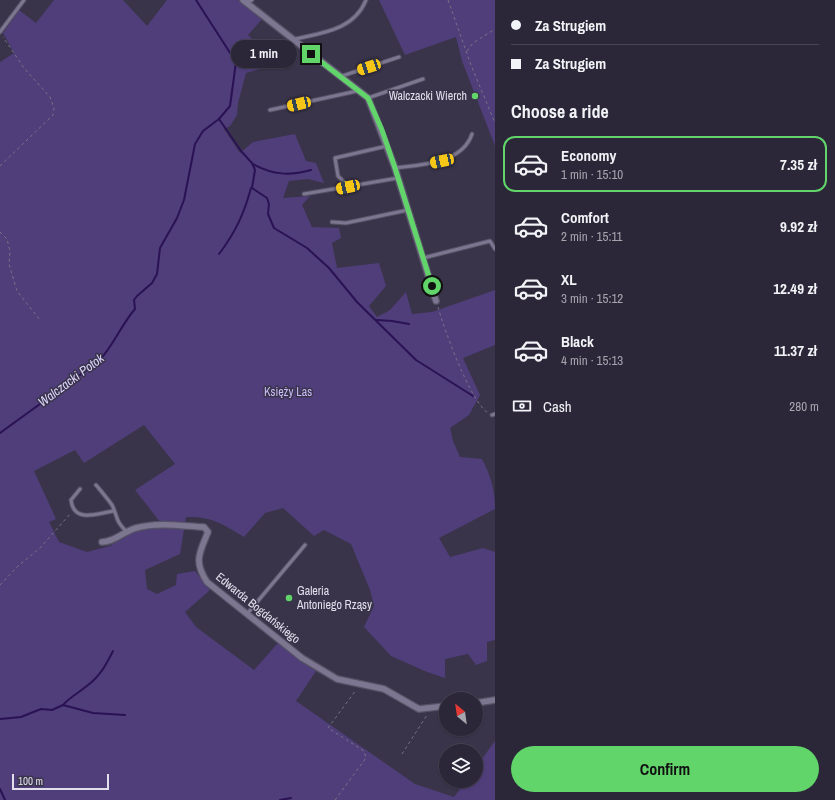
<!DOCTYPE html>
<html lang="en">
<head>
<meta charset="utf-8">
<style>
	body { margin:0; font-family:"Archivo Narrow",sans-serif; background:#373343; color:#f1f3f6; height:100vh; display:flex; flex-direction:column; font-size:15px; white-space:nowrap }
	* { box-sizing:border-box; margin:0 }
	p { font-size:13px; color:#a6a5ae }
	.icon { flex:none; width:22px; height:22px; fill:none; stroke:currentColor; stroke-width:2; stroke-linecap:round; stroke-linejoin:round }
	.map { position:relative; flex:1; overflow:hidden }
	.details { display:flex; flex-direction:column; background:#2b2738; width:340px }
	.details>* { flex:none }
	.top-card { display:grid; align-content:center; height:88px; padding:0 16px; background:#2b2738 }
	.needle { width:26px; rotate:331deg }
	.controls { position:absolute; left:439px; top:692px; display:grid; gap:8px }
	.controls a { display:grid; place-items:center; width:44px; height:44px; border-radius:50%; background:#2b2738; box-shadow:0 1px 3px #0004,0 0 0 1px #474453; font-size:20px }
	.scale { position:absolute; left:12px; bottom:10px; width:97px; box-sizing:border-box; padding-left:4px; border:2px solid #e2dfed; border-top:0; font-size:11px; line-height:14px; white-space:nowrap; color:#e2dfed; -webkit-text-stroke:3px #39344a; paint-order:stroke }
	.end { position:absolute; width:18px; height:18px; margin:-9px; border:5px solid #61d46a; background:#111; box-shadow:0 0 0 2px #111 }
	.from { border-radius:50% }
	.bubble { position:absolute; height:28px; border-radius:14px; background:#2b2738; box-shadow:0 1px 3px #0004,0 0 0 1px #474453; font-size:13px; font-weight:800; line-height:28px; text-align:center }
	.car { position:absolute; width:12px; height:24px; margin:-12px -6px; border-radius:5px; box-shadow:0 0 3px 1px #0007; background:linear-gradient(#f5c518 24%,#345 0 40%,#f5c518 0 76%,#345 0 86%,#f5c518 0) }
	.top-card b { display:flex; align-items:center; gap:14px; height:38px; font-size:15px }
	.top-card b+b { border-top:1px solid #474453 }
	.top-card i { width:10px; height:10px; background:#f1f3f6 }
	ul { padding:0; list-style:none }
	li { display:flex; align-items:center; gap:12px; height:56px; margin:0 8px 6px; padding:0 8px; border:2px solid transparent; border-radius:12px }
	li div { flex:1 }
	li b { display:block; font-size:15px }
	li em { font-style:normal; font-weight:800 }
	li.on { border-color:#61d46a }
	li>.icon { width:36px; height:36px; stroke-width:1.5 }
	h2 { padding:0 16px; font-size:18px; line-height:48px }
	.pay { display:flex; align-items:center; gap:10px; height:44px; padding:0 16px; font-size:15px }
	.pay p { margin-inline-start:auto }
	.cta { display:flex; gap:8px; margin-top:auto; padding:8px 16px }
	.cta a { flex:1; height:46px; border-radius:24px; background:#61d46a; color:#111; font-size:16px; font-weight:800; line-height:46px; text-align:center }
	main { display:flex; flex:1; min-height:0 }
	.map>svg:first-child { display:block }
	.green { fill:#4f3e7a; fill-rule:evenodd }
	.lines { fill:none; stroke-linecap:round; stroke-linejoin:round }
	.stream { stroke:#2b1254; stroke-width:2 }
	.lane-casing { stroke:#565265; stroke-width:5 }
	.street-casing { stroke:#565265; stroke-width:8 }
	.path { stroke:#767285; stroke-width:1; stroke-dasharray:3 3; stroke-linecap:butt }
	.lane { stroke:#7c7690; stroke-width:3 }
	.street { stroke:#7c7690; stroke-width:5.5 }
	.route { stroke:#61d46a; stroke-width:5 }
	.poi-dot { fill:#61d46a; stroke:#39344a; stroke-width:1.5 }
	.labels { text-anchor:middle; dominant-baseline:central; stroke-width:3; stroke-linejoin:round; paint-order:stroke }
	.poi-label { font-size:12px; fill:#e2dfed; stroke:#39344a; text-anchor:end }
	.park-label { font-size:12px; fill:#c9bcf8; stroke:#39344a }
	.street-label { font-size:12px; fill:#e2dfed; stroke:#39344a }
	.water-label { font-size:13px; font-style:italic; fill:#ded5fe; stroke:#39344a }
</style>
</head>
<body>
<main>
<div class="map">
<svg width="495" height="800" viewBox="0 0 495 800">
	<rect width="100%" height="100%" fill="#39344a"/>
	<g class="green">
		<path d="M 54,0 L 123,0 L 147,26 L 167,0 L 238,0 L 263,18 L 248,35 L 278,64 L 246,73 L 238,103 L 237,115 L 230,126 L 224,129 L 240,153 L 253,142 L 295,134 L 306,161 L 316,163 L 324,183 L 308,179 L 289,181 L 283,198 L 310,196 L 302,205 L 312,227 L 339,228 L 341,238 L 332,243 L 337,268 L 379,263 L 386,286 L 369,306 L 377,317 L 390,310 L 406,292 L 412,314 L 432,312 L 495,290 L 495,345 L 463,358 L 480,395 L 469,415 L 450,428 L 453,441 L 460,457 L 482,459 C 491,476 495,491 495,509 L 439,538 L 450,557 L 483,548 L 495,552 L 495,640 L 487,642 L 487,661 L 476,665 L 468,654 L 445,659 L 445,678 L 427,672 L 391,656 L 364,627 L 374,606 L 370,590 L 351,544 L 324,530 L 314,536 L 283,508 L 265,513 L 244,537 C 223,524 211,516 186,517 L 180,554 L 145,570 L 147,589 L 157,594 L 176,585 L 177,574 L 195,571 L 210,590 L 185,612 L 196,627 L 254,670 L 278,643 L 316,671 L 296,701 L 415,784 L 454,797 L 466,781 L 476,781 L 476,767 L 495,741 L 495,800 L 0,800 L 0,62 L 14,53 L 3,33 L 19,10 L 36,23 ZM 144,425 L 175,464 L 135,490 L 164,527 L 135,531 L 110,546 L 87,552 L 59,542 L 49,522 L 56,519 L 34,471 L 75,450 L 84,463 Z"/>
		<polygon points="379,0 495,0 495,146 462,61 456,37 405,55"/>
	</g>
	<g class="lines">
		<g class="stream">
			<polyline points="219,119 241,151 252,163 255,170 252,188 267,198 269,204 268,214 274,228 307,248 329,268 357,302 416,360 473,396"/>
			<path d="M 253,164 C 273,175 290,176 311,170"/>
			<path d="M 219,254 C 235,233 244,214 251,188"/>
			<polyline points="377,320 392,321 409,324"/>
			<path d="M 0,433 L 98,362 C 114,345 121,325 135,309 L 134,300 L 137,296 L 152,283 L 157,274 L 160,248 L 177,218 L 184,200 L 195,144 L 203,131 L 219,119 L 230,106 L 236,62 L 196,0"/>
			<path d="M 63,705 C 70,697 80,692 88,685 C 100,676 106,665 113,651"/>
			<polyline points="0,719 21,717 41,709 52,710 63,705 93,713 125,715"/>
			<polyline points="0,789 5,800"/>
			<polyline points="280,800 291,798"/>
		</g>
		<defs>
			<g id="lane">
				<polyline points="246,2 252,0"/>
				<polyline points="0,32 24,0"/>
				<path d="M 295,39 C 322,33 354,30 366,0"/>
				<polyline points="342,76 399,57"/>
				<polyline points="368,98 423,79"/>
				<polyline points="270,110 357,91"/>
				<path d="M 395,168 C 420,165 462,164 472,134"/>
				<polyline points="347,185 338,176 335,158 387,146"/>
				<polyline points="304,194 398,178"/>
				<polyline points="332,222 346,223 408,210"/>
				<polyline points="423,258 490,241 495,249"/>
				<polyline points="492,415 495,414"/>
				<path d="M 96,485 C 101,491 107,498 112,505 C 118,517 115,521 127,532"/>
				<path d="M 80,489 L 71,500 C 74,524 97,513 114,511"/>
				<polyline points="247,614 305,545"/>
			</g>
			<g id="street">
				<polyline points="243,0 368,98 395,168 436,301"/>
				<path d="M 102,542 C 115,542 124,531 136,528 C 159,522 181,526 204,527 L 208,532 C 200,552 193,561 207,582 L 302,658 L 337,679 L 384,689 L 419,709 L 446,706"/>
				<polyline points="476,703 495,700"/>
			</g>
		</defs>
		<use href="#lane" class="lane-casing"/>
		<use href="#street" class="street-casing"/>
		<g class="path">
			<polyline points="448,0 471,65 495,123"/>
			<polyline points="467,51 473,43 495,29"/>
			<polyline points="0,166 53,115 54,108 50,97 24,68 3,37"/>
			<polyline points="0,232 7,239 10,251 9,264 17,291 40,320"/>
			<path d="M 438,307 C 444,329 470,401 488,413"/>
			<polyline points="0,585 18,566 40,548 71,513"/>
			<polyline points="402,754 427,715"/>
			<polyline points="335,800 366,758 364,751 328,728 356,690"/>
		</g>
		<use href="#lane" class="lane"/>
		<use href="#street" class="street"/>
	</g>
	<g class="lines">
		<polyline class="route" points="311,54 368,98 382,130 395,168 432,286"/>
	</g>
	<g class="poi-dot">
		<circle cx="475" cy="96" r="4"/>
		<circle cx="289" cy="598" r="4"/>
	</g>
	<g class="labels">
		<g class="poi-label">
			<text x="467" y="96">Walczacki Wierch</text>
			<text x="297" y="591" text-anchor="start">Galeria<tspan x="297" dy="14">Antoniego Rząsy</tspan></text>
		</g>
		<g class="park-label">
			<text x="288" y="392">Księży Las</text>
		</g>
		<g class="street-label">
			<text transform="translate(258 608) rotate(39)">Edwarda Bogdańskiego</text>
		</g>
		<g class="water-label">
			<text transform="translate(71 380) rotate(-37)">Walczacki Potok</text>
		</g>
	</g>
</svg>
<div class="controls">
<a><svg class="needle" viewBox="-14 -14 28 28"><path d="M0-13l5 13h-10z" fill="#e53935"/><path d="M0 13l5-13h-10z" fill="#a6a5ae"/></svg></a>
<a><svg class="icon" aria-label="layers" viewBox="0 0 24 24"><path d="M12 4l9 5-9 5-9-5zM3 14l9 5 9-5"/></svg></a>
</div>
<div class="scale">100 m</div>
<i class="end from" style="left:432px;top:286px"></i>
<i class="end" style="left:311px;top:54px"></i>
<div class="bubble" style="left:231px;top:40px;width:66px">1 min</div>
<i class="car" style="left:369px;top:67px;rotate:252deg"></i>
<i class="car" style="left:299px;top:104px;rotate:257deg"></i>
<i class="car" style="left:442px;top:161px;rotate:258deg"></i>
<i class="car" style="left:348px;top:187px;rotate:258deg"></i>
</div>
<section class="details">
<div class="top-card">
<b><i class="from"></i>Za Strugiem</b>
<b><i></i>Za Strugiem</b>
</div>
<h2>Choose a ride</h2>
<ul>
<li class="on"><svg class="icon" aria-label="car" viewBox="0 0 24 24"><path d="M5 17H2v-5l4-1 3-4h7l3 4 3 1v5h-3M9 17h6M6 11h13"/><circle cx="7" cy="17" r="2"/><circle cx="17" cy="17" r="2"/></svg><div><b>Economy</b><p>1 min · 15:10</p></div><em>7.35 zł</em></li>
<li><svg class="icon" aria-label="car" viewBox="0 0 24 24"><path d="M5 17H2v-5l4-1 3-4h7l3 4 3 1v5h-3M9 17h6M6 11h13"/><circle cx="7" cy="17" r="2"/><circle cx="17" cy="17" r="2"/></svg><div><b>Comfort</b><p>2 min · 15:11</p></div><em>9.92 zł</em></li>
<li><svg class="icon" aria-label="car" viewBox="0 0 24 24"><path d="M5 17H2v-5l4-1 3-4h7l3 4 3 1v5h-3M9 17h6M6 11h13"/><circle cx="7" cy="17" r="2"/><circle cx="17" cy="17" r="2"/></svg><div><b>XL</b><p>3 min · 15:12</p></div><em>12.49 zł</em></li>
<li><svg class="icon" aria-label="car" viewBox="0 0 24 24"><path d="M5 17H2v-5l4-1 3-4h7l3 4 3 1v5h-3M9 17h6M6 11h13"/><circle cx="7" cy="17" r="2"/><circle cx="17" cy="17" r="2"/></svg><div><b>Black</b><p>4 min · 15:13</p></div><em>11.37 zł</em></li>
</ul>
<div class="pay"><svg class="icon" aria-label="cash" viewBox="0 0 24 24"><path d="M3 7h18v10H3z"/><circle cx="12" cy="12" r="2"/></svg>Cash<p>280 m</p></div>
<div class="cta"><a>Confirm</a></div>
</section>
</main>
</body>
</html>
